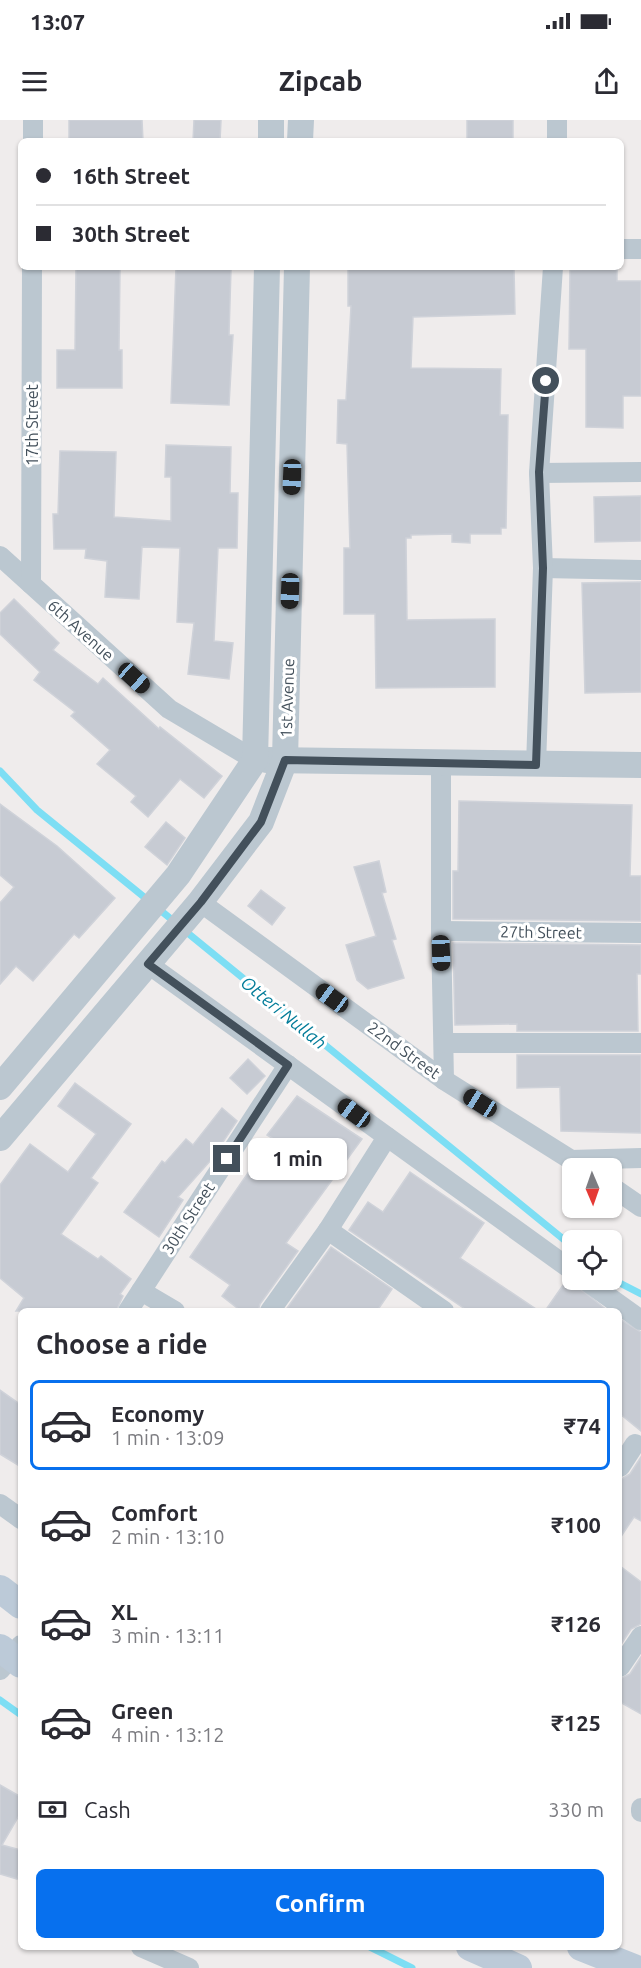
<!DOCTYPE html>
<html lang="en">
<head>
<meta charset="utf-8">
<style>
	body { margin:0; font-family:Ubuntu,sans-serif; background:#f2f2f3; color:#2b2b33; height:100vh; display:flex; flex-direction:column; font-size:22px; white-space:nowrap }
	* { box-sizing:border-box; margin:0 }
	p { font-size:20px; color:#7c7c81 }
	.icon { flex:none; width:33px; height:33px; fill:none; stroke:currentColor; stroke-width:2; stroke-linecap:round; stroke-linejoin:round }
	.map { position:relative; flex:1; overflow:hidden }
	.drawer { position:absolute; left:18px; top:1188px; width:604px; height:642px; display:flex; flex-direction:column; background:#fff; border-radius:9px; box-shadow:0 2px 4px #0004 }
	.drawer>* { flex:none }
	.banner { position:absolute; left:18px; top:18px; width:606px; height:132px; border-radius:9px; box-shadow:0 2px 4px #0004; display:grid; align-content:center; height:132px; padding:0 18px; background:#fff }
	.needle { width:39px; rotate:178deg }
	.fabs { position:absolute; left:562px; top:1038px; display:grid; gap:12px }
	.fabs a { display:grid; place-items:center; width:60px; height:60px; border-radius:9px; background:#fff; box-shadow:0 2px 4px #0004; font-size:30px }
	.end { position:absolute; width:27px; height:27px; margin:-14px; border:8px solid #43505b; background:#fff; box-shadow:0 0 0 3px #fff }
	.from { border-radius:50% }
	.bubble { position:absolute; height:42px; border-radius:9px; background:#fff; box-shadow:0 2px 4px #0004; font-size:20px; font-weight:700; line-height:42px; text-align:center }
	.car { position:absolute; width:18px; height:36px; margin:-18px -9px; border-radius:8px; box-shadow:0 0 4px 2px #0007; background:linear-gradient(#222 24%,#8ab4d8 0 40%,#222 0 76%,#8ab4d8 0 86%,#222 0) }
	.banner b { display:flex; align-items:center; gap:21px; height:57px; font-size:22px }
	.banner b+b { border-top:2px solid #e1e1e2 }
	.banner i { width:15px; height:15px; background:#2b2b33 }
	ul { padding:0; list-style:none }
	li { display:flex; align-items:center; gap:18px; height:90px; margin:0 12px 9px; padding:0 6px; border:3px solid transparent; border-radius:9px }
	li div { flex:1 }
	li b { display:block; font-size:22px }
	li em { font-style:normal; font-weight:700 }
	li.active { border-color:#0770ee }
	li>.icon { width:54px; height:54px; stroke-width:1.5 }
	h2 { padding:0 18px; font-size:27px; line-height:72px }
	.pay { display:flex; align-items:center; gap:15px; height:66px; padding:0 18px; font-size:22px }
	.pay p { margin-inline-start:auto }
	.cta { display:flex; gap:12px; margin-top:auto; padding:12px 18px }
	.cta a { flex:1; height:69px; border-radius:9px; background:#0770ee; color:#fff; font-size:24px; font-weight:700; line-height:69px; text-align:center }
	.status { display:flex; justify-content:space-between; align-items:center; height:42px; padding:0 30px; background:#fff; direction:ltr }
	.status svg { height:16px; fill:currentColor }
	header { display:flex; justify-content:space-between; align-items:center; height:78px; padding:0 18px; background:#fff; font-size:27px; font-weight:700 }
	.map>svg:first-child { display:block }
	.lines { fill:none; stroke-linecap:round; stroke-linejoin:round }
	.stream { stroke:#7ddef4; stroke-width:7 }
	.building { fill:#c7cbd3; stroke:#cfd2d9; stroke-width:1.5 }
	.minor { stroke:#bbc7d0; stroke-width:20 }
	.tertiary { stroke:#bbc7d0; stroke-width:26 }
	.secondary { stroke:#bccad8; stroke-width:28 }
	.route { stroke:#43505b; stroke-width:8 }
	.labels { text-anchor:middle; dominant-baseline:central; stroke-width:6; stroke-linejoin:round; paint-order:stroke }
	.street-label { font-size:16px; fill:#43505b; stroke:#fff }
	.water-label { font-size:18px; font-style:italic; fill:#037c99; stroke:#fff }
</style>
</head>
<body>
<div class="status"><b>13:07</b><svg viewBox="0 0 49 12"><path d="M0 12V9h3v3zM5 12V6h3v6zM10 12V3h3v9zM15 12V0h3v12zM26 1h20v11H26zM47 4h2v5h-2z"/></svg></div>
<header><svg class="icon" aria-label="menu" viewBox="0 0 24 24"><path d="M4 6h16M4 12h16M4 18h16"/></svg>Zipcab<svg class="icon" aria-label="share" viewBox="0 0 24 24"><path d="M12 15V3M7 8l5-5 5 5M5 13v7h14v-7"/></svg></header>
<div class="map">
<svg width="641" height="1848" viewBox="0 0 641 1848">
	<rect width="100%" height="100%" fill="#efecec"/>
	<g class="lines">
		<g class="stream">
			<polyline points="0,651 37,690 176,803"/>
			<polyline points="184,810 573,1127"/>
			<polyline points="612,1159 641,1174"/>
			<polyline points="0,1580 21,1595"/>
			<polyline points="370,1827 412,1848"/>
		</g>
	</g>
	<g class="building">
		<polygon points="69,0 142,0 143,21 69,21"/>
		<polygon points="194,0 221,0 220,21 193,21"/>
		<rect x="467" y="0" width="46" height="21"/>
		<polygon points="76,147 120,147 119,230 122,230 122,268 57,268 57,230 75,230"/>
		<polygon points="176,147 231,149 229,215 233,215 229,285 171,283"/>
		<polygon points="348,147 514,149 515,194 413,197 411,248 501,249 500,295 508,295 506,408 501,408 501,414 470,414 470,423 452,422 452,414 411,415 411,418 406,418 407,500 495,499 495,567 376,568 375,494 344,494 344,428 350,428 347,324 337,323 338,280 346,280 351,186 348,186"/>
		<polygon points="617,149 617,161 641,161 641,276 623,276 623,308 586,307 586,229 569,229 570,150"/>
		<polygon points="166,325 231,327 230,373 238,373 237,428 218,428 214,521 233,523 229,559 188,554 194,503 177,502 180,428 142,427 139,479 105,477 107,441 85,438 86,429 54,429 53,394 58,394 60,331 116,332 114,397 171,401 171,357 165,357"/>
		<polygon points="641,376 641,421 595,422 594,377"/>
		<polygon points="641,462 641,572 585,573 582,463"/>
		<polygon points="14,479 59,523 53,530 98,564 103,558 159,609 160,607 222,656 204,678 180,659 148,697 131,682 136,676 97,644 110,630 71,596 75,592 34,560 40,552 0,514 0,493"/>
		<polygon points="459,681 632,685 630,756 641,756 641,801 453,799 453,751 458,751"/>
		<polygon points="0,684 57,726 115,778 79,818 74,814 33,861 16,846 0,864 0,783 14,767 0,755"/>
		<polygon points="166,702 185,718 167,745 145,727"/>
		<polygon points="379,741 386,772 382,773 396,819 392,820 404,858 368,869 357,860 346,825 376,816 354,747"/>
		<polygon points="261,770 285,788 272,805 248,786"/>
		<polygon points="453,823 641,825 641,854 637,854 638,911 517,911 517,904 455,905"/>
		<polygon points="517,935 641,935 641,1013 561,1011 560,967 517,968"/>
		<polygon points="248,939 265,956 247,974 230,958"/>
		<polygon points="75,963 131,1004 91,1058 98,1063 61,1114 98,1139 101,1136 131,1159 120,1174 123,1176 116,1191 16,1191 24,1178 0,1158 0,1065 30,1024 68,1052 96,1014 58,986"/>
		<polygon points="297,976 362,1019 286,1123 298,1131 260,1184 258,1191 241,1191 222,1176 230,1165 190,1137 272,1018 267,1015"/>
		<polygon points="222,988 237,1001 211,1040 178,1077 183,1080 159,1117 124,1092 162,1041 165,1043 186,1019 193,1025"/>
		<polygon points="410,1052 484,1103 460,1138 539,1191 468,1191 349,1110 368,1082 383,1092"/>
		<polygon points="331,1127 392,1169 377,1191 285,1191"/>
		<polygon points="566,1161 574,1164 608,1191 545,1191"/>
		<polygon points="620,1199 641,1212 641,1311 620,1294"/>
		<polygon points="0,1270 21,1285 21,1347 0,1334"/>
		<polygon points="641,1337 641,1401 634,1397 620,1418 620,1360 630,1354"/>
		<polygon points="620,1446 641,1462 641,1504 631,1509 620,1526"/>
		<polygon points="641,1537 641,1594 620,1582 620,1559 630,1554"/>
		<polygon points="0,1665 21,1677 21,1692 2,1725 21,1730 21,1747 17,1759 0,1754"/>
	</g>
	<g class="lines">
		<g class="minor">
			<polyline points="33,21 33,0"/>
			<polyline points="557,21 557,0"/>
			<polyline points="621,129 641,129"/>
			<polyline points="539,353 641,352"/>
			<polyline points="0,436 169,589 255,640"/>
			<polyline points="543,448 641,450"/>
			<polyline points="31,464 32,147"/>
			<polyline points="441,644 441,811 444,960"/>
			<polyline points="536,645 543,448 539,353 553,147"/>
			<polyline points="200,782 444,960 584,1048"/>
			<polyline points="441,811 641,813"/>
			<polyline points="148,844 573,1151"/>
			<polyline points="445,923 641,923"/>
			<polyline points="571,1040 641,1038"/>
			<polyline points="612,1067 641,1087"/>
			<polyline points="328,1110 444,1191"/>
			<polyline points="585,1160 641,1200"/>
			<polyline points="141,1171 175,1191"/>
			<polyline points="128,1191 288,945"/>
			<polyline points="270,1191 328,1110 387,1017"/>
			<polyline points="620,1347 635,1324"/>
			<polyline points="0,1384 21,1399"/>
			<polyline points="620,1547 641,1516"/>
			<polyline points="0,1550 21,1525"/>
			<polyline points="641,1688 641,1692"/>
			<polyline points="141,1827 189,1848"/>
		</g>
		<g class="tertiary">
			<polyline points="271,21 271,0"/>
			<polyline points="300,21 301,0"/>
			<polyline points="267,640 641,645"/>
			<polyline points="0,967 178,755 255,640 267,147"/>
			<polyline points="0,1018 200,782 261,702 285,640 297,147"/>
		</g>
		<g class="secondary">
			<polyline points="0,1469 21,1485"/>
			<polyline points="0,1528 21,1544"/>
			<polyline points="470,1827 518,1848"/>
			<polyline points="581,1827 634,1848"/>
		</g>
	</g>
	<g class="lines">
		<polyline class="route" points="227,1039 288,945 148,844 201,782 261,702 285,640 536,645 543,448 539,352 546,261"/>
	</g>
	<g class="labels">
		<g class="street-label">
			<text transform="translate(32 305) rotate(-90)">17th Street</text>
			<text transform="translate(81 510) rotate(42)">6th Avenue</text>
			<text transform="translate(287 578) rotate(-88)">1st Avenue</text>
			<text transform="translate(541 812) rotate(1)">27th Street</text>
			<text transform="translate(404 930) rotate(36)">22nd Street</text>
			<text transform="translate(188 1098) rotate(-57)">30th Street</text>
		</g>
		<g class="water-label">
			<text transform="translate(284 892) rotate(39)">Otteri Nullah</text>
		</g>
	</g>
</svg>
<div class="fabs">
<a><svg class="needle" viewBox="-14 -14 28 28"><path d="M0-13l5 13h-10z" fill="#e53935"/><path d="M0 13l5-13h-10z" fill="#7c7c81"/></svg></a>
<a><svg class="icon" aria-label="locate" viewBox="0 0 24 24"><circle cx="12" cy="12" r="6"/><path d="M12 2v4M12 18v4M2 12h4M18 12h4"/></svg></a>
</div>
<i class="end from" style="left:546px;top:261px"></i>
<i class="end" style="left:227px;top:1039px"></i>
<div class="bubble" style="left:248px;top:1018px;width:99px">1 min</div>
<i class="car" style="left:292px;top:357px;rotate:182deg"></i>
<i class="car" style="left:290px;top:471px;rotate:182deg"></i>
<i class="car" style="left:134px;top:558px;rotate:132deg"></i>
<i class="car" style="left:441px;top:833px;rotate:178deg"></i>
<i class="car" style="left:332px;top:878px;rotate:306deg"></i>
<i class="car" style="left:480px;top:983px;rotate:302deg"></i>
<i class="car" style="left:354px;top:993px;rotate:306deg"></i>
<div class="banner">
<b><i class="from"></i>16th Street</b>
<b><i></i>30th Street</b>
</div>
<section class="drawer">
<h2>Choose a ride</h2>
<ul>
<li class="active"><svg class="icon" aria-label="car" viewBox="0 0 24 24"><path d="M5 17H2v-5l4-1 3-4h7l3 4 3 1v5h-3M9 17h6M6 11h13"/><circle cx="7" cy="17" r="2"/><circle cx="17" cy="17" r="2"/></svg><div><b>Economy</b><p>1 min · 13:09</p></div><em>₹74</em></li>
<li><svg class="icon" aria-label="car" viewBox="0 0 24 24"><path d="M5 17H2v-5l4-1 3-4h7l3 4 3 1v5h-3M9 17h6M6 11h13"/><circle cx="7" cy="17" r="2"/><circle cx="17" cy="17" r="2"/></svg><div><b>Comfort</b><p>2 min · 13:10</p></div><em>₹100</em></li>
<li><svg class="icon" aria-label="car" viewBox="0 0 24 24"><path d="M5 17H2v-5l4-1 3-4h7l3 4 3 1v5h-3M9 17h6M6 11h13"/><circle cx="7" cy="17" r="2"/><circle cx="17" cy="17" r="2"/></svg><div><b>XL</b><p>3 min · 13:11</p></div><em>₹126</em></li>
<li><svg class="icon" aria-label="car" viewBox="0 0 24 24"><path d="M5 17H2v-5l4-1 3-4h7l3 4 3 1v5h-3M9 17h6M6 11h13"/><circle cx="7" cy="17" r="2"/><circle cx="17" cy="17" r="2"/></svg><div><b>Green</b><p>4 min · 13:12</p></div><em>₹125</em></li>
</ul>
<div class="pay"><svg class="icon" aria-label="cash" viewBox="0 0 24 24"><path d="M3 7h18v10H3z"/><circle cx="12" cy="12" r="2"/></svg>Cash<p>330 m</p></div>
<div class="cta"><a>Confirm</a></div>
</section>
</div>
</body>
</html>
